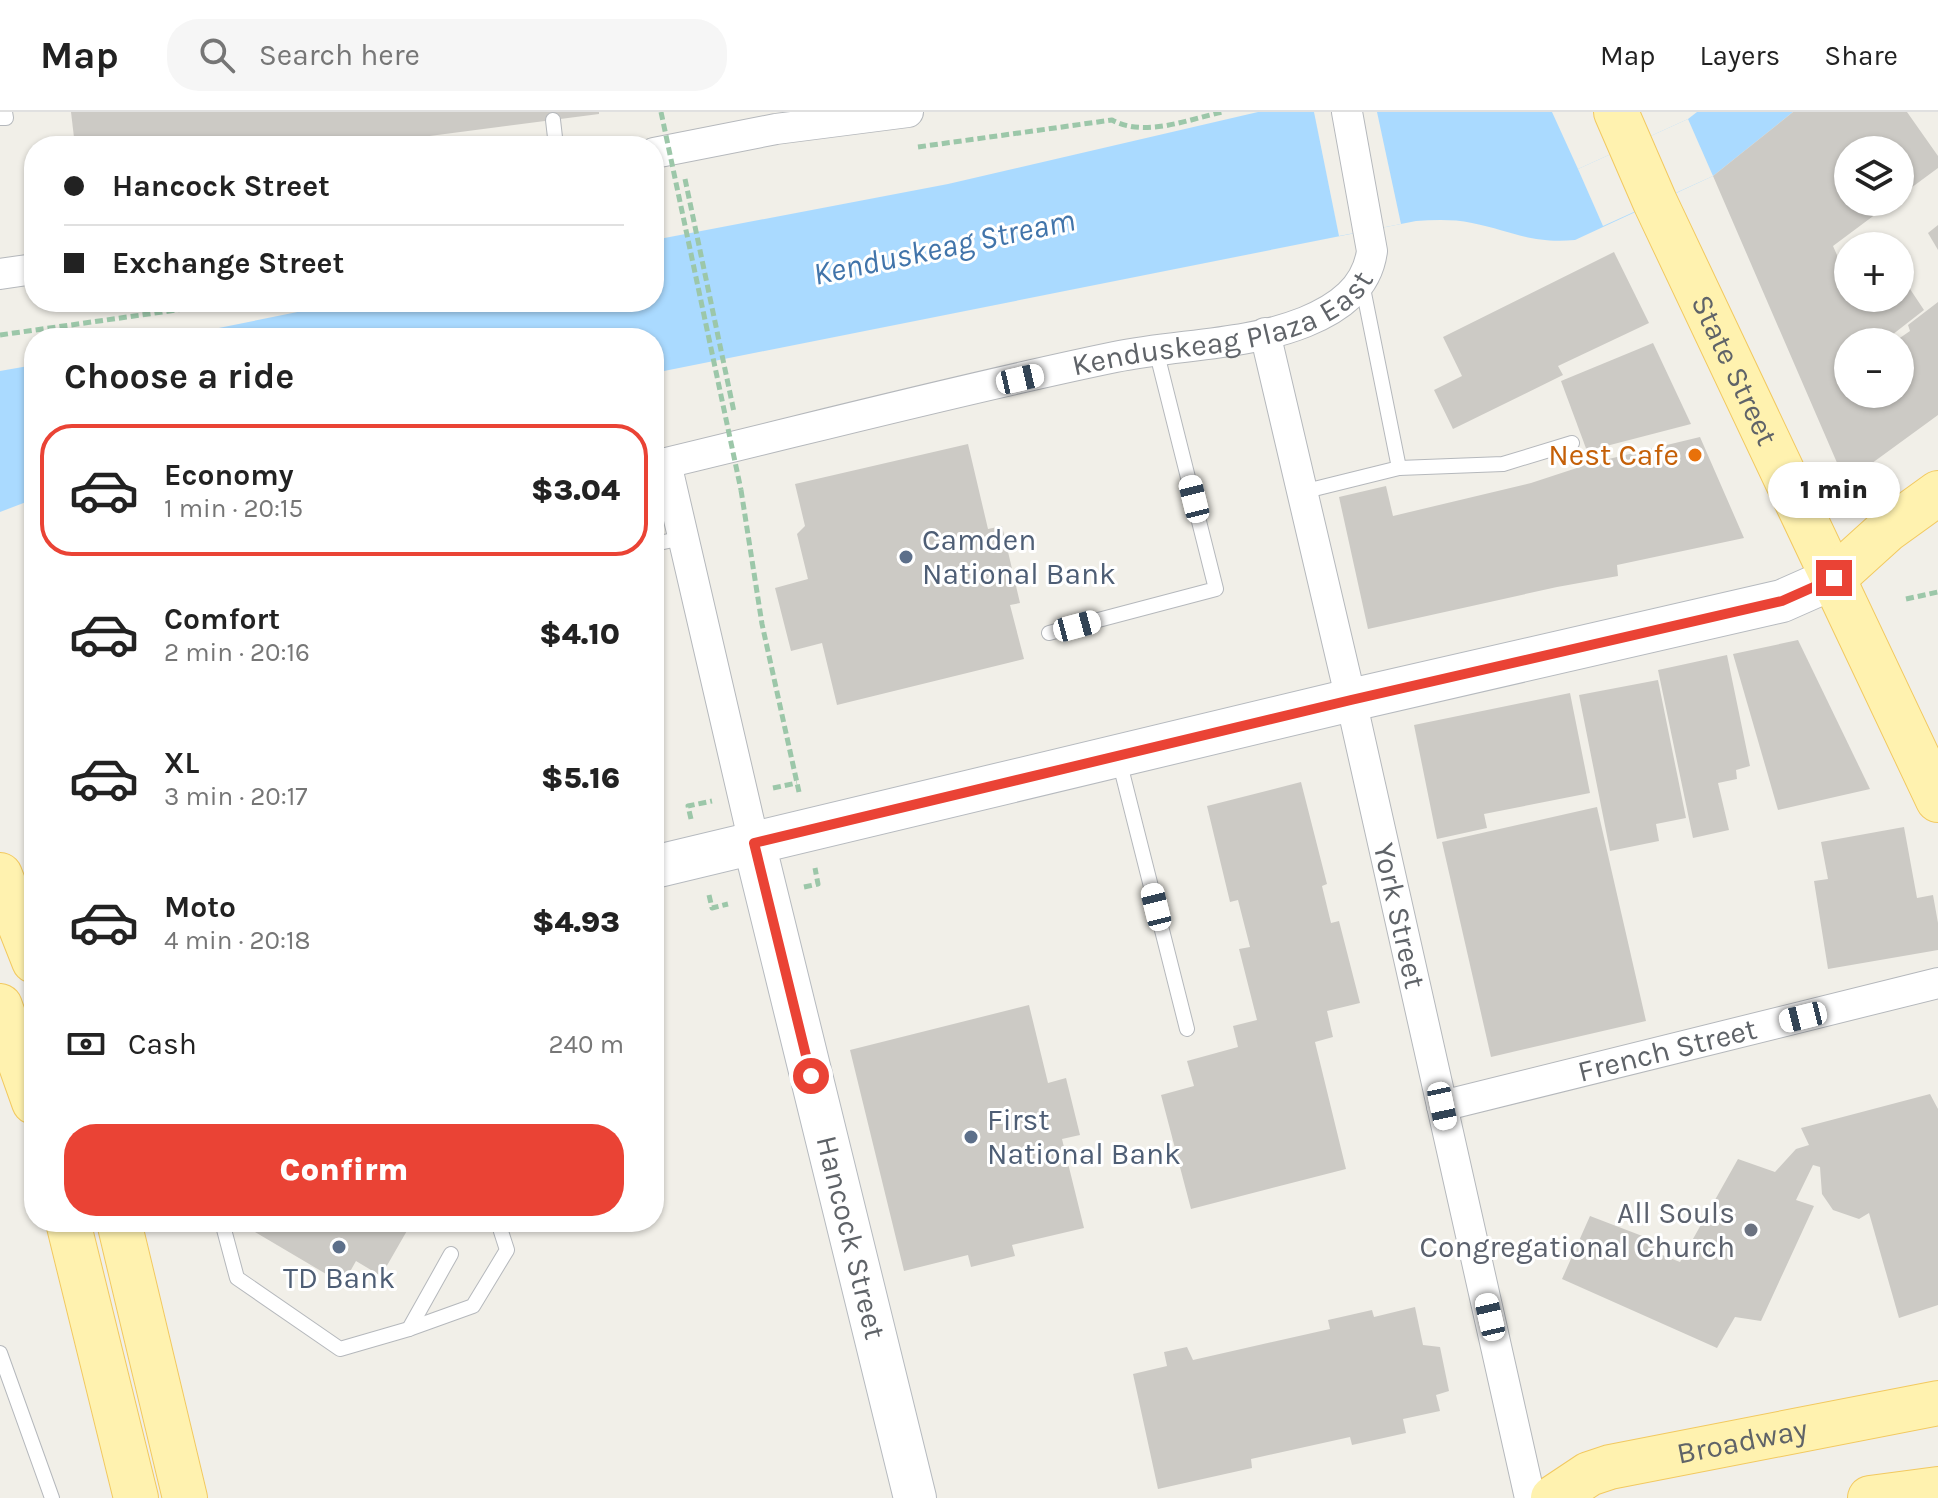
<!DOCTYPE html>
<html lang="en">
<head>
<meta charset="utf-8">
<style>
	body { margin:0; font-family:Karla,sans-serif; background:#f6f6f6; color:#222; height:100vh; display:flex; flex-direction:column; font-size:30px; white-space:nowrap }
	* { box-sizing:border-box; margin:0 }
	p { font-size:26px; color:#767676 }
	.icon { flex:none; width:44px; height:44px; fill:none; stroke:currentColor; stroke-width:2; stroke-linecap:round; stroke-linejoin:round }
	.map { position:relative; flex:1; overflow:hidden }
	.details { position:absolute; left:24px; top:216px; width:640px; height:904px; display:flex; flex-direction:column; background:#fff; border-radius:32px; box-shadow:0 2px 6px #0004 }
	.details>* { flex:none }
	.hud { position:absolute; left:24px; top:24px; width:640px; height:176px; border-radius:32px; box-shadow:0 2px 6px #0004; display:grid; align-content:center; height:176px; padding:0 40px; background:#fff }
	.fabs { position:absolute; left:1834px; top:24px; display:grid; gap:16px }
	.fabs a { display:grid; place-items:center; width:80px; height:80px; border-radius:50%; background:#fff; box-shadow:0 2px 6px #0004; font-size:40px }
	.end { position:absolute; width:36px; height:36px; margin:-18px; border:10px solid #ea4335; background:#fff; box-shadow:0 0 0 4px #fff }
	.from { border-radius:50% }
	.bubble { position:absolute; height:56px; border-radius:28px; background:#fff; box-shadow:0 2px 6px #0004; font-size:26px; font-weight:800; line-height:56px; text-align:center }
	.car { position:absolute; width:24px; height:48px; margin:-24px -12px; border-radius:10px; box-shadow:0 0 6px 2px #0007; background:linear-gradient(#fff 24%,#345 0 40%,#fff 0 76%,#345 0 86%,#fff 0) }
	.hud b { display:flex; align-items:center; gap:28px; height:76px; font-size:30px }
	.hud b+b { border-top:2px solid #e0e0e0 }
	.hud i { width:20px; height:20px; background:#222 }
	ul { padding:0; list-style:none }
	li { display:flex; align-items:center; gap:24px; height:132px; margin:0 16px 12px; padding:0 24px; border:4px solid transparent; border-radius:32px }
	li div { flex:1 }
	li b { display:block; font-size:30px }
	li em { font-style:normal; font-weight:800 }
	li.selected { border-color:#ea4335 }
	li>.icon { width:72px; height:72px; stroke-width:1.5 }
	h2 { padding:0 40px; font-size:36px; line-height:96px }
	.pay { display:flex; align-items:center; gap:20px; height:88px; padding:0 40px; font-size:30px }
	.pay p { margin-inline-start:auto }
	.cta { display:flex; gap:16px; margin-top:auto; padding:16px 40px }
	.cta a { flex:1; height:92px; border-radius:32px; background:#ea4335; color:#fff; font-size:32px; font-weight:800; line-height:92px; text-align:center }
	header { display:flex; align-items:center; gap:48px; box-sizing:border-box; height:112px; padding:0 40px; background:#fff; border-bottom:2px solid #e0e0e0 }
	header strong { font-size:38px }
	nav { display:flex; gap:44px; margin-inline-start:auto; font-size:28px }
	.search { width:560px; height:72px; background:#f6f6f6; display:flex; align-items:center; gap:20px; box-sizing:border-box; padding:0 28px; border-radius:32px; color:#767676; font-size:30px }
	.map>svg:first-child { display:block }
	.water { fill:#aadaff }
	.pier { fill:#f1efe8 }
	.building { fill:#cccac5 }
	.lines { fill:none; stroke-linecap:round; stroke-linejoin:round }
	.lane-casing { stroke:#b5b8bc; stroke-width:16 }
	.street-casing { stroke:#b5b8bc; stroke-width:32 }
	.secondary-casing { stroke:#b6babf; stroke-width:44 }
	.primary-casing { stroke:#f2c960; stroke-width:46 }
	.path { stroke:#9cc7a9; stroke-width:5; stroke-dasharray:8 4; stroke-linecap:butt }
	.lane { stroke:#fff; stroke-width:14 }
	.street { stroke:#fff; stroke-width:30 }
	.secondary { stroke:#fff; stroke-width:42 }
	.primary { stroke:#fff2af; stroke-width:44 }
	.path-bridge { stroke:#9cc7a9; stroke-width:5; stroke-dasharray:8 4; stroke-linecap:butt }
	.route { stroke:#ea4335; stroke-width:10 }
	.food-dot { fill:#e8710a; stroke:#fff; stroke-width:3 }
	.service-dot { fill:#5c6f8a; stroke:#fff; stroke-width:3 }
	.worship-dot { fill:#6b7280; stroke:#fff; stroke-width:3 }
	.labels { text-anchor:middle; dominant-baseline:central; stroke-width:6; stroke-linejoin:round; paint-order:stroke }
	.street-label { font-size:30px; fill:#5f6368; stroke:#fff }
	.food-label { font-size:30px; fill:#c56008; stroke:#fff; text-anchor:end }
	.service-label { font-size:30px; fill:#4e5e75; stroke:#fff; text-anchor:start }
	.worship-label { font-size:30px; fill:#5b616d; stroke:#fff; text-anchor:end }
	.water-label { font-size:32px; font-style:italic; fill:#4174aa; stroke:#fff }
</style>
</head>
<body>
<header>
<strong>Map</strong>
<div class="search"><svg class="icon" aria-label="search" viewBox="0 0 24 24"><circle cx="10" cy="10" r="6"/><path d="M15 15l6 6"/></svg>Search here</div>
<nav><a>Map</a><a>Layers</a><a>Share</a></nav>
</header>
<div class="map">
<svg width="1938" height="1386" viewBox="0 0 1938 1386">
	<rect width="100%" height="100%" fill="#f1efe8"/>
	<g class="water">
		<path d="M 1258,0 L 1552,0 L 1578,57 L 1688,7 L 1697,0 L 1793,0 L 1713,64 L 1575,128 C 1531,132 1512,119 1472,111 C 1453,107 1434,108 1416,109 L 654,261 L 654,226 L 169,226 L 347,190 L 654,190 L 654,128 L 948,72 Z"/>
		<polygon points="34,253 34,387 0,400 0,259"/>
	</g>
	<g class="pier">
		<polygon points="1314,0 1377,0 1401,112 1339,124"/>
		<polygon points="1688,7 1713,64 1603,114 1578,57"/>
	</g>
	<g class="building">
		<polygon points="71,0 599,0 599,2 353,34 75,34"/>
		<polygon points="1793,0 1907,0 1938,44 1938,56 1900,84 1900,38 1848,38 1848,90 1892,90 1833,134 1848,168 1848,186 1856,186 1858,190 1862,186 1900,186 1900,162 1924,198 1883,230 1848,230 1848,282 1900,282 1900,230 1894,230 1910,219 1908,213 1938,190 1938,303 1853,365 1845,364 1841,360 1713,64"/>
		<polygon points="1938,113 1938,138 1928,121"/>
		<polygon points="1614,140 1649,211 1558,254 1563,263 1453,317 1434,278 1462,264 1443,225"/>
		<polygon points="1653,231 1691,312 1587,339 1561,269"/>
		<polygon points="1700,325 1744,426 1617,453 1618,464 1557,475 1368,517 1339,385 1386,374 1393,404 1531,371 1592,351"/>
		<polygon points="968,332 988,417 1002,414 1020,491 1010,493 1024,547 837,593 822,531 791,539 775,476 808,467 797,422 805,414 795,372"/>
		<polygon points="1798,528 1870,677 1778,698 1733,542"/>
		<polygon points="1727,543 1750,654 1736,658 1737,667 1718,671 1729,718 1693,726 1658,558"/>
		<polygon points="1658,568 1686,706 1656,712 1659,729 1610,739 1579,583"/>
		<polygon points="1570,581 1590,681 1484,702 1487,716 1437,727 1414,613"/>
		<polygon points="1301,670 1327,772 1322,774 1331,811 1339,809 1360,891 1327,899 1333,925 1315,930 1346,1057 1191,1097 1161,983 1194,974 1187,949 1238,935 1233,914 1257,908 1239,837 1250,835 1238,788 1230,790 1207,694"/>
		<polygon points="1597,695 1646,909 1491,945 1442,730"/>
		<polygon points="1904,715 1917,786 1933,783 1938,811 1938,838 1828,857 1814,769 1828,767 1821,730"/>
		<polygon points="1029,893 1048,971 1066,966 1080,1023 1062,1027 1084,1116 1012,1133 1015,1144 971,1155 968,1143 904,1159 850,938"/>
		<polygon points="1930,982 1938,997 1938,1193 1899,1206 1869,1101 1859,1107 1833,1098 1822,1082 1820,1055 1813,1053 1796,1088 1814,1094 1761,1209 1735,1205 1717,1236 1562,1167 1590,1104 1658,1130 1652,1139 1680,1150 1738,1047 1775,1060 1796,1037 1809,1033 1801,1016"/>
		<polygon points="261,1110 412,1110 381,1164 356,1149 343,1172 255,1120"/>
		<polygon points="1415,1195 1423,1233 1440,1235 1449,1279 1436,1283 1440,1299 1403,1307 1406,1321 1352,1333 1350,1325 1251,1347 1252,1356 1158,1377 1133,1262 1167,1254 1164,1240 1187,1235 1193,1248 1330,1217 1328,1208 1372,1198 1374,1205"/>
	</g>
	<g class="lines">
		<defs>
			<g id="lane">
				<polyline points="0,6 6,6 5,0"/>
				<polyline points="553,8 556,34"/>
				<polyline points="1399,356 1503,352 1572,331"/>
				<polyline points="1302,380 1399,356 1362,171"/>
				<polyline points="654,432 683,426"/>
				<polyline points="1049,521 1216,477 1156,238"/>
				<polyline points="1119,648 1187,917"/>
				<polyline points="222,1110 237,1166 340,1237 409,1217 473,1194 507,1138 498,1110"/>
				<polyline points="409,1217 451,1142"/>
				<polyline points="0,1241 52,1386"/>
			</g>
			<g id="street">
				<polyline points="654,41 776,17 908,0"/>
				<polyline points="0,162 34,157"/>
				<path id="s1" d="M 1265,221 L 1351,588 L 1530,1386"/>
				<polyline points="666,351 754,731"/>
				<path id="s2" d="M 654,352 L 666,351 C 816,315 965,276 1115,245 C 1178,232 1245,234 1305,210 C 1339,196 1367,176 1372,139 L 1347,0"/>
				<path id="s3" d="M 1442,994 L 1938,871"/>
			</g>
			<g id="secondary">
				<path id="s4" d="M 754,731 L 915,1386"/>
				<polyline points="654,755 1351,588 1782,489 1834,466"/>
			</g>
			<g id="primary">
				<path id="s5" d="M 1616,0 L 1655,90 L 1938,688"/>
				<polyline points="1834,466 1887,418 1938,381"/>
				<polyline points="0,763 34,849"/>
				<polyline points="0,894 34,990"/>
				<polyline points="68,1110 136,1386"/>
				<polyline points="119,1110 185,1386"/>
				<path id="s6" d="M 1553,1386 L 1589,1362 L 1610,1355 L 1938,1291"/>
				<polyline points="1870,1386 1938,1377"/>
			</g>
		</defs>
		<use href="#lane" class="lane-casing"/>
		<use href="#street" class="street-casing"/>
		<use href="#secondary" class="secondary-casing"/>
		<use href="#primary" class="primary-casing"/>
		<g class="path">
			<path d="M 918,35 L 1112,8 C 1145,26 1189,7 1223,0"/>
			<polyline points="685,67 734,300"/>
			<polyline points="0,223 233,190"/>
			<polyline points="741,378 762,512 799,680"/>
			<polyline points="1906,487 1938,480"/>
			<polyline points="773,676 797,671"/>
			<polyline points="691,707 688,694 712,689"/>
			<polyline points="804,775 818,772 815,756"/>
			<polyline points="709,783 712,796 728,792"/>
		</g>
		<use href="#lane" class="lane"/>
		<use href="#street" class="street"/>
		<use href="#secondary" class="secondary"/>
		<use href="#primary" class="primary"/>
		<polyline class="path-bridge" points="661,0 741,378"/>
	</g>
	<g class="lines">
		<polyline class="route" points="811,964 754,731 1351,588 1782,489 1834,466"/>
	</g>
	<circle class="food-dot" cx="1695" cy="343" r="8"/>
	<g class="service-dot">
		<circle cx="906" cy="445" r="8"/>
		<circle cx="971" cy="1025" r="8"/>
		<circle cx="339" cy="1135" r="8"/>
	</g>
	<circle class="worship-dot" cx="1751" cy="1118" r="8"/>
	<g class="labels">
		<g class="street-label">
			<text stroke="none"><textPath href="#s2" startOffset="588">Kenduskeag Plaza East</textPath></text>
			<text stroke="none"><textPath href="#s5" startOffset="284">State Street</textPath></text>
			<text stroke="none"><textPath href="#s1" startOffset="598">York Street</textPath></text>
			<text stroke="none"><textPath href="#s3" startOffset="232">French Street</textPath></text>
			<text stroke="none"><textPath href="#s4" startOffset="406">Hancock Street</textPath></text>
			<text stroke="none"><textPath href="#s6" startOffset="200">Broadway</textPath></text>
		</g>
		<g class="food-label">
			<text x="1679" y="343">Nest Cafe</text>
		</g>
		<g class="service-label">
			<text x="922" y="428">Camden<tspan x="922" dy="34">National Bank</tspan></text>
			<text x="987" y="1008">First<tspan x="987" dy="34">National Bank</tspan></text>
			<text x="339" y="1166" text-anchor="middle">TD Bank</text>
		</g>
		<g class="worship-label">
			<text x="1735" y="1101">All Souls<tspan x="1735" dy="34">Congregational Church</tspan></text>
		</g>
		<g class="water-label">
			<text transform="translate(944 135) rotate(-12)">Kenduskeag Stream</text>
		</g>
	</g>
</svg>
<div class="fabs">
<a><svg class="icon" aria-label="layers" viewBox="0 0 24 24"><path d="M12 4l9 5-9 5-9-5zM3 14l9 5 9-5"/></svg></a>
<a>+</a>
<a>−</a>
</div>
<i class="end from" style="left:811px;top:964px"></i>
<i class="end" style="left:1834px;top:466px"></i>
<div class="bubble" style="left:1768px;top:350px;width:132px">1 min</div>
<i class="car" style="left:1020px;top:267px;rotate:77deg"></i>
<i class="car" style="left:1194px;top:387px;rotate:346deg"></i>
<i class="car" style="left:1077px;top:514px;rotate:75deg"></i>
<i class="car" style="left:1156px;top:795px;rotate:346deg"></i>
<i class="car" style="left:1803px;top:905px;rotate:256deg"></i>
<i class="car" style="left:1442px;top:994px;rotate:168deg"></i>
<i class="car" style="left:1490px;top:1205px;rotate:347deg"></i>
<div class="hud">
<b><i class="from"></i>Hancock Street</b>
<b><i></i>Exchange Street</b>
</div>
<section class="details">
<h2>Choose a ride</h2>
<ul>
<li class="selected"><svg class="icon" aria-label="car" viewBox="0 0 24 24"><path d="M5 17H2v-5l4-1 3-4h7l3 4 3 1v5h-3M9 17h6M6 11h13"/><circle cx="7" cy="17" r="2"/><circle cx="17" cy="17" r="2"/></svg><div><b>Economy</b><p>1 min · 20:15</p></div><em>$3.04</em></li>
<li><svg class="icon" aria-label="car" viewBox="0 0 24 24"><path d="M5 17H2v-5l4-1 3-4h7l3 4 3 1v5h-3M9 17h6M6 11h13"/><circle cx="7" cy="17" r="2"/><circle cx="17" cy="17" r="2"/></svg><div><b>Comfort</b><p>2 min · 20:16</p></div><em>$4.10</em></li>
<li><svg class="icon" aria-label="car" viewBox="0 0 24 24"><path d="M5 17H2v-5l4-1 3-4h7l3 4 3 1v5h-3M9 17h6M6 11h13"/><circle cx="7" cy="17" r="2"/><circle cx="17" cy="17" r="2"/></svg><div><b>XL</b><p>3 min · 20:17</p></div><em>$5.16</em></li>
<li><svg class="icon" aria-label="car" viewBox="0 0 24 24"><path d="M5 17H2v-5l4-1 3-4h7l3 4 3 1v5h-3M9 17h6M6 11h13"/><circle cx="7" cy="17" r="2"/><circle cx="17" cy="17" r="2"/></svg><div><b>Moto</b><p>4 min · 20:18</p></div><em>$4.93</em></li>
</ul>
<div class="pay"><svg class="icon" aria-label="cash" viewBox="0 0 24 24"><path d="M3 7h18v10H3z"/><circle cx="12" cy="12" r="2"/></svg>Cash<p>240 m</p></div>
<div class="cta"><a>Confirm</a></div>
</section>
</div>
</body>
</html>
